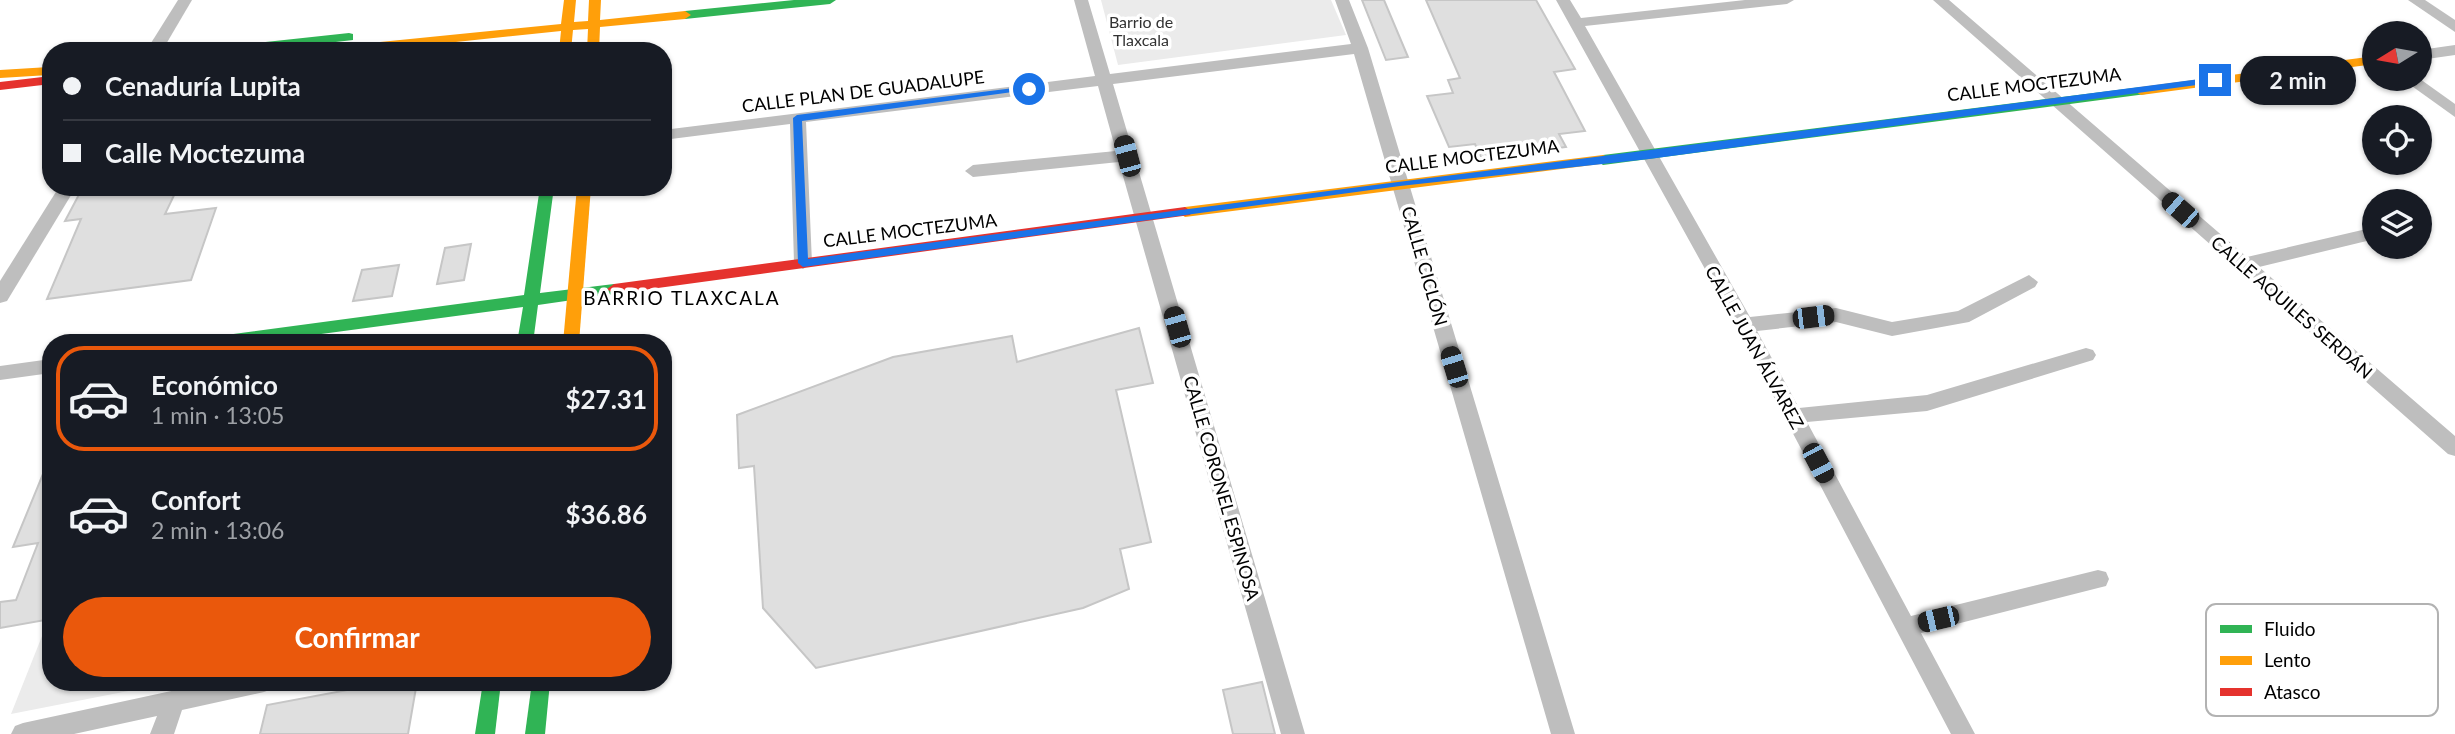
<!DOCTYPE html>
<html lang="es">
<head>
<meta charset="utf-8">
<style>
	body { margin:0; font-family:Lato,sans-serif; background:#242831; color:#f1f3f6; height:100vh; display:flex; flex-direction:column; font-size:26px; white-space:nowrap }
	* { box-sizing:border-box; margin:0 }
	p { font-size:23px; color:#9ea1a6 }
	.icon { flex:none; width:38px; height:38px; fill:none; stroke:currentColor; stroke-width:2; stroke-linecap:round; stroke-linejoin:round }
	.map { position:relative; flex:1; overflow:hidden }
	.sheet { position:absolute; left:42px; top:334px; width:630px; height:357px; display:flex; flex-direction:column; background:#171b24; border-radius:28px; box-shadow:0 2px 5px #0004 }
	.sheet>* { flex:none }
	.hud { position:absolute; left:42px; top:42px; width:630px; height:154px; border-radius:28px; box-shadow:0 2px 5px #0004; display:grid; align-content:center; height:154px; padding:0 21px; background:#171b24 }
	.needle { width:46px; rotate:259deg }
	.tools { position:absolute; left:2362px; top:21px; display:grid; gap:14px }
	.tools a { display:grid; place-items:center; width:70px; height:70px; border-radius:50%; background:#171b24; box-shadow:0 2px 5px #0004; font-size:35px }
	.end { position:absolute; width:32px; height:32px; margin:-16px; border:9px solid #1a73e8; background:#fff; box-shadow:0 0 0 4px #fff }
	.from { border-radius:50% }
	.bubble { position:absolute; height:49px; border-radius:24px; background:#171b24; box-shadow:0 2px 5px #0004; font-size:23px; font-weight:700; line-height:49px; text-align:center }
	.car { position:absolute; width:21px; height:42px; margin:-21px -10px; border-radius:9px; box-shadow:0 0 5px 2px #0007; background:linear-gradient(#222 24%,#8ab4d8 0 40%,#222 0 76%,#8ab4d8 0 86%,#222 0) }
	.hud b { display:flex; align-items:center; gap:24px; height:66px; font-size:26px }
	.hud b+b { border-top:2px solid #363941 }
	.hud i { width:18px; height:18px; background:#f1f3f6 }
	ul { padding:12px 0 0; list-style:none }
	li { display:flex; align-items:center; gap:21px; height:105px; margin:0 14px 10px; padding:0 7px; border:4px solid transparent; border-radius:28px }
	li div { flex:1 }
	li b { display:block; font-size:26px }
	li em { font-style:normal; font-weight:700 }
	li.selected { border-color:#ea580c }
	li>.icon { width:63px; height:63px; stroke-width:1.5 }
	.action { display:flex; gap:14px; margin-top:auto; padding:14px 21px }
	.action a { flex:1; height:80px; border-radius:42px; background:#ea580c; color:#fff; font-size:28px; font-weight:700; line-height:80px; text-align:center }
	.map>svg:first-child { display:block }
	.green { fill:#ebebeb }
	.building { fill:#dfdfdf; stroke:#c6c6c6; stroke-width:2 }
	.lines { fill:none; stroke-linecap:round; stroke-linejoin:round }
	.street { fill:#bebebe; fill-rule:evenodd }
	.fast { fill:#30b455; fill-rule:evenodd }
	.slow { fill:#ff9f0a; fill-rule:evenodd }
	.jam { fill:#e5322d; fill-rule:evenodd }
	.route { fill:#1a73e8 }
	.labels { text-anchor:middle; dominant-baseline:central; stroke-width:7; stroke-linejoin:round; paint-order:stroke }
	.far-park-label { font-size:16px; fill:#323232; stroke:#fff }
	.street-label { font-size:18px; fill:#000; stroke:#fff }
	.neighbourhood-label { font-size:19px; letter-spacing:2px; fill:#000; stroke:#fff }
	.key { fill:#fff; stroke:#b2b2b2; stroke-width:2 }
	.key-label { font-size:19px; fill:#000 }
</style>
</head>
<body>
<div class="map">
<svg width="2455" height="734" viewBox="0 0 2455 734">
	<rect width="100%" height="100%" fill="#fff"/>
	<g class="green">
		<polygon points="1101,0 1331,0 1346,35 1118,65"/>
		<polygon points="51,625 51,682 169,683 11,714 46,626"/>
	</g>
	<g class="building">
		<polygon points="1362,0 1384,0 1408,57 1386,60"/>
		<polygon points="1426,0 1536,0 1575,69 1554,72 1585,131 1559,134 1566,147 1481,158 1475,144 1449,147 1427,96 1453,93 1448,80 1460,78"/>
		<polygon points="83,187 178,187 165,214 216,208 191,280 47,299 81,219 65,221"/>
		<polygon points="471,244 464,280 437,284 445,248"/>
		<polygon points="399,265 392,296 353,301 362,270"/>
		<polygon points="1139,328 1153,383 1116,390 1151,542 1120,549 1129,589 1083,608 816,668 763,608 754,466 739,468 737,415 893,357 1012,336 1017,362"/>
		<polygon points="50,457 51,619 0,628 0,602 16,600 38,543 13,547"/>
		<polygon points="390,682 417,682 408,734 260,734 267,705"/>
		<polygon points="1262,682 1275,734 1233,734 1223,690"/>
	</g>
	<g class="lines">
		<g class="street">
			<polygon points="178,0 192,0 162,51 146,51"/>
			<polygon points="1074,0 1088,0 1110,74 1351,44 1335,0 1349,0 1368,48 1575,734 1551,734 1354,54 1113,84 1305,734 1281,734 1119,162 973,177 965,171 973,165 1116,151 1098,86 806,122 812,263 803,269 794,263 790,124 663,140 663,130 1095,76"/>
			<polygon points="1556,0 1570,0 1581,18 1745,0 1794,0 1787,4 1585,26 1750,317 1836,308 1892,322 1958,311 2029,275 2038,282 2035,287 1969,322 1892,336 1836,322 1757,331 1799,408 1927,395 2086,348 2093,350 2096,355 2093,360 1927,411 1807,422 1911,616 2098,570 2106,572 2109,579 2106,586 2098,588 1921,633 1975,734 1951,734 1736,325"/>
			<polygon points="1933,0 1949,0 2247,257 2375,227 2375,239 2259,267 2455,436 2455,456 2448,454"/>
			<polygon points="2408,0 2425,0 2455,20 2455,32"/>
			<polygon points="2455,45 2455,55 2420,60 2420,50"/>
			<polygon points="2402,79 2420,79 2455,104 2455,117"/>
			<polygon points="59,187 76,187 7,301 0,303 0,281"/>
			<polygon points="51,359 51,373 0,380 0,366"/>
			<polygon points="213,682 275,682 272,689 264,692 182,710 174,734 150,734 157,716 74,734 11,734 15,726 23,723"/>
		</g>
		<g class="fast">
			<polygon points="794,0 836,0 830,4 685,19 679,15 685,11"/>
			<polygon points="349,33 353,34 353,40 258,51 214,51 220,47"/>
			<polygon points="2141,87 2148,91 2146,94 1603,165 1596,160 1603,155"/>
			<polygon points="540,187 554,187 540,293 614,284 621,289 614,294 538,305 533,343 517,343 523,307 254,343 203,343 211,337 524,295"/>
			<polygon points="483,682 501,682 495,734 475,734"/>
			<polygon points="532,682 550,682 545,734 525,734"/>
		</g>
		<g class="slow">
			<polygon points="564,0 576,0 574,22 588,21 589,0 601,0 600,20 685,11 691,15 685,19 600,27 599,51 587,51 588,29 573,30 571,51 559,51 561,31 371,51 324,51 330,47 561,24"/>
			<polygon points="2375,56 2375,64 2141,95 2134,91 2141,87"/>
			<polygon points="49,67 49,75 0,78 0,70"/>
			<polygon points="1603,155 1608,157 1610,160 1608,163 1185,217 1178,212 1185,207"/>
			<polygon points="577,187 591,187 579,343 563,343"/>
		</g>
		<g class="jam">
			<polygon points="51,76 51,84 0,90 0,82"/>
			<polygon points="1185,207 1192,212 1190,215 614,294 607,289 614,284"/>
		</g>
	</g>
	<path class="route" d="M 2215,77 L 2219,82 L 1649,159 L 1400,186 L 803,267 L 798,263 L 793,118 L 797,115 L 1029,86 L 1034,89 L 802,121 L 808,259 C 1277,196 1746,139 2215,77 Z"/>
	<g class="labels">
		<g class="far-park-label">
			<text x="1141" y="21">Barrio de<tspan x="1141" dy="18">Tlaxcala</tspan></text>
		</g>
		<g class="street-label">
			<text transform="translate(2034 84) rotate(-7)">CALLE MOCTEZUMA</text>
			<text transform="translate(863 91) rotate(-7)">CALLE PLAN DE GUADALUPE</text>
			<text transform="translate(1472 156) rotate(-7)">CALLE MOCTEZUMA</text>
			<text transform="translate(910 230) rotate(-7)">CALLE MOCTEZUMA</text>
			<text transform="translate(1425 266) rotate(74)">CALLE CICLÓN</text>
			<text transform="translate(2292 307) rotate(41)">CALLE AQUILES SERDÁN</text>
			<text transform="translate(1755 347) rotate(61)">CALLE JUAN ÁLVAREZ</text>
			<text transform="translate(1222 488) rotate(74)">CALLE CORONEL ESPINOSA</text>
		</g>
		<g class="neighbourhood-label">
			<text x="682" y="297">BARRIO TLAXCALA</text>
		</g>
	</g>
	<rect x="2206" y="604" width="232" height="112" rx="10" class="key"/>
	<rect x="2220" y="625" width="32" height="8" fill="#30b455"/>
	<rect x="2220" y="656" width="32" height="9" fill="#ff9f0a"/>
	<rect x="2220" y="688" width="32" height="8" fill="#e5322d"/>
	<g class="key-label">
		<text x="2264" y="636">Fluido</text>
		<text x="2264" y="667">Lento</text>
		<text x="2264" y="699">Atasco</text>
	</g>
</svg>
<div class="tools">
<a><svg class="needle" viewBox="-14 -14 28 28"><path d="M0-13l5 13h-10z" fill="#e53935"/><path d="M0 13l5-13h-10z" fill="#9ea1a6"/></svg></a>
<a><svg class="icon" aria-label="locate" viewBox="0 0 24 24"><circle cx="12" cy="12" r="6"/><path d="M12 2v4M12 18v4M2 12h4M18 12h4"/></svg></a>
<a><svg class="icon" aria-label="layers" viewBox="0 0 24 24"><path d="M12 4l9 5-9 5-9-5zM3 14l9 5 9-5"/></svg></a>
</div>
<i class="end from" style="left:1029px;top:89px"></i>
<i class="end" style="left:2215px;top:80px"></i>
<div class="bubble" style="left:2240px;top:56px;width:116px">2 min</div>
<i class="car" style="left:1127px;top:156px;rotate:345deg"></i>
<i class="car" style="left:2180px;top:210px;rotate:311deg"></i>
<i class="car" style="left:1813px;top:317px;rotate:83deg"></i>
<i class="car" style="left:1177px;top:327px;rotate:344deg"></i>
<i class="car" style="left:1454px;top:367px;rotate:343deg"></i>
<i class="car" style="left:1818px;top:463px;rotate:152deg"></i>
<i class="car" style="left:1938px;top:619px;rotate:257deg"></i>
<div class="hud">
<b><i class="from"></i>Cenaduría Lupita</b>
<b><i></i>Calle Moctezuma</b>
</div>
<section class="sheet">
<ul>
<li class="selected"><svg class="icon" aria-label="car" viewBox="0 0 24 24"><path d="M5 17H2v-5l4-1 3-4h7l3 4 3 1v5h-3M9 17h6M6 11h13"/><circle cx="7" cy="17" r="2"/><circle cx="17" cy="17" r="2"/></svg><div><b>Económico</b><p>1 min · 13:05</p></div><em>$27.31</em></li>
<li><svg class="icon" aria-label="car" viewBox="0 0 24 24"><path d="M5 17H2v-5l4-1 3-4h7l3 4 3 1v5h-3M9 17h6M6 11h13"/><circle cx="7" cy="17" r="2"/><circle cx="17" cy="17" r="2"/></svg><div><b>Confort</b><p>2 min · 13:06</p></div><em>$36.86</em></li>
</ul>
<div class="action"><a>Confirmar</a></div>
</section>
</div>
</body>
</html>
